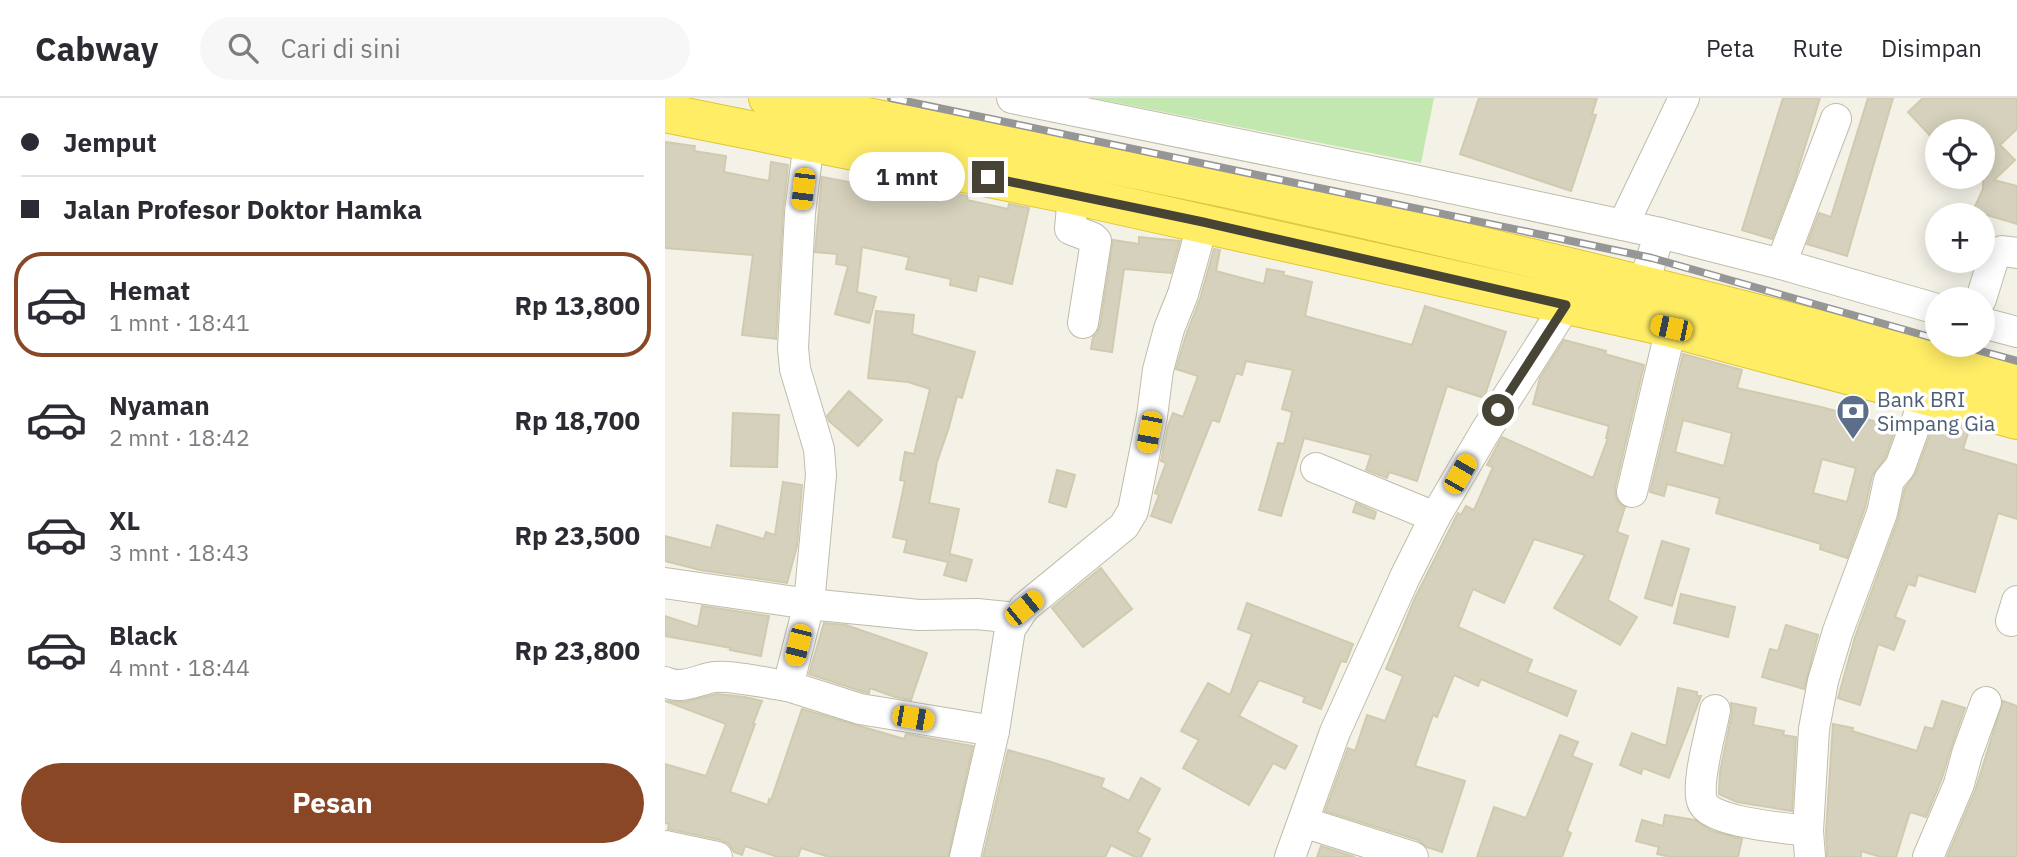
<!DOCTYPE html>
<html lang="id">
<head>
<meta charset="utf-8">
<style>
	body { margin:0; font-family:"IBM Plex Sans",sans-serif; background:#f7f7f7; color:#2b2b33; height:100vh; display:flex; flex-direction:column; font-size:26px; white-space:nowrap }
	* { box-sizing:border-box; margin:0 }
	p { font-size:23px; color:#7c7c81 }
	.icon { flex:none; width:38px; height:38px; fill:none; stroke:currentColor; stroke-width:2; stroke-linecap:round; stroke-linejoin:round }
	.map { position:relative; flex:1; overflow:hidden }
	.drawer { display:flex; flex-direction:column; background:#fff; width:665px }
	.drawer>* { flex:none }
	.guide { display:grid; align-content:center; height:154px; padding:0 21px; background:#fff }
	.buttons { position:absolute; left:1260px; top:21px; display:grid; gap:14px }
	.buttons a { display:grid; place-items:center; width:70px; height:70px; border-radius:50%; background:#fff; box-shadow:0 4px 18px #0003; font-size:35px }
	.end { position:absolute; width:32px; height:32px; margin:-16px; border:9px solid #474436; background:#fff; box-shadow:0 0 0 4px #fff }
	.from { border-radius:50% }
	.bubble { position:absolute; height:49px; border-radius:24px; background:#fff; box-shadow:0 4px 18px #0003; font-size:23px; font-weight:700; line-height:49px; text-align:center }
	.car { position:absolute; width:21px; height:42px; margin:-21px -10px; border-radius:9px; box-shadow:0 0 5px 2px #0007; background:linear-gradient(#f5c518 24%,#345 0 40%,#f5c518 0 76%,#345 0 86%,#f5c518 0) }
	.guide b { display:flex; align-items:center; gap:24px; height:66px; font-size:26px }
	.guide b+b { border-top:2px solid #e1e1e2 }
	.guide i { width:18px; height:18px; background:#2b2b33 }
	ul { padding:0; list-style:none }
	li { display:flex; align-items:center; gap:21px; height:105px; margin:0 14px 10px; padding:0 7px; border:4px solid transparent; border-radius:28px }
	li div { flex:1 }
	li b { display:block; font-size:26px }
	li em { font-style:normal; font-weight:700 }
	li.active { border-color:#894726 }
	li>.icon { width:63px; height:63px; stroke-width:1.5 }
	.button { display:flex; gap:14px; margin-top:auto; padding:14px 21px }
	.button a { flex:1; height:80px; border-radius:42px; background:#894726; color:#fff; font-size:28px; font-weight:700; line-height:80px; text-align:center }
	header { display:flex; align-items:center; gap:42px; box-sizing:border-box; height:98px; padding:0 35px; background:#fff; border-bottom:2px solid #e1e1e2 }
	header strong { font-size:33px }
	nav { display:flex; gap:38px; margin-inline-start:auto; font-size:24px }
	.search { width:490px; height:63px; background:#f7f7f7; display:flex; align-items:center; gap:18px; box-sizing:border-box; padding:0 24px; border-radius:38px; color:#7c7c81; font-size:26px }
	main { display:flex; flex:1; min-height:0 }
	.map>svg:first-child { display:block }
	.green { fill:#c2e8af }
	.building { fill:#d5d1bc; stroke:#d0caaf; stroke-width:2; fill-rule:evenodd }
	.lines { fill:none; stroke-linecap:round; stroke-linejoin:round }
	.minor-casing { stroke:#bfbca9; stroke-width:32 }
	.highway-casing { stroke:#dfc535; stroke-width:40 }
	.minor { stroke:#fff; stroke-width:30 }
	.highway { stroke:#ffed66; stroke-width:38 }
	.rail-casing { stroke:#969696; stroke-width:8 }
	.rail { stroke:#fff; stroke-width:5; stroke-dasharray:16; stroke-linecap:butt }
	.route { stroke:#474436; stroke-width:9 }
	.labels { text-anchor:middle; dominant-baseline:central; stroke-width:7; stroke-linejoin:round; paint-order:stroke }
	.service-label { font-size:21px; fill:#4e5e75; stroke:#fff; text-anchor:start }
</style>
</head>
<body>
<header>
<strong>Cabway</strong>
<div class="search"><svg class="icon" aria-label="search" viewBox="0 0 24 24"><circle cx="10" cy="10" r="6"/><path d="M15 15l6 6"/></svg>Cari di sini</div>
<nav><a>Peta</a><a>Rute</a><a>Disimpan</a></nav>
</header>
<main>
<section class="drawer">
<div class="guide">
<b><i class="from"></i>Jemput</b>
<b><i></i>Jalan Profesor Doktor Hamka</b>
</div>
<ul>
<li class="active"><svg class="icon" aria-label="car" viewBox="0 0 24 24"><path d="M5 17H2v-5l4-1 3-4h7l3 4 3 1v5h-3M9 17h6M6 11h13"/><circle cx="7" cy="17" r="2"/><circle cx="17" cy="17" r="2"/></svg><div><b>Hemat</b><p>1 mnt · 18:41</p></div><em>Rp 13,800</em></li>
<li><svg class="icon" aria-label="car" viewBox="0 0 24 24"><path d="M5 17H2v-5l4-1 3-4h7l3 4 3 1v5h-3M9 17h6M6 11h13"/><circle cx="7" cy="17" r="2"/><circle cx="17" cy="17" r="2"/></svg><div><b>Nyaman</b><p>2 mnt · 18:42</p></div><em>Rp 18,700</em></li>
<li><svg class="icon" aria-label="car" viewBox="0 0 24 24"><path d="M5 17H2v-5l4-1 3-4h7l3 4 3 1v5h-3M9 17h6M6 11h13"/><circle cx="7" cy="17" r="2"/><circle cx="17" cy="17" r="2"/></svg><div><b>XL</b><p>3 mnt · 18:43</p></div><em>Rp 23,500</em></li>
<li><svg class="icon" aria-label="car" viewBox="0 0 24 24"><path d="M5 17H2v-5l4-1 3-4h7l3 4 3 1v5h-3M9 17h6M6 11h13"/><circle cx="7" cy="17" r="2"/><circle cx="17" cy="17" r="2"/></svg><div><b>Black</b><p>4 mnt · 18:44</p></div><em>Rp 23,800</em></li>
</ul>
<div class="button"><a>Pesan</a></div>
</section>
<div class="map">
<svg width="1352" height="759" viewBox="0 0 1352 759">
	<rect width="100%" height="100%" fill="#f4f2e7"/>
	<polygon class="green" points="428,0 769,0 756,65"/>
	<g class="building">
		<polygon points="814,0 932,0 927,16 931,17 906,93 795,56"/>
		<polygon points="1118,0 1155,0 1130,81 1107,141 1077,132"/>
		<polygon points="1203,0 1228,0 1182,158 1142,146 1154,115 1166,119"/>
		<polygon points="1258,0 1352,0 1352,31 1335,47 1350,62 1329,82 1352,88 1352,126 1322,117 1306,117 1318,91 1318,33 1272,33 1272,45 1243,14"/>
		<polygon points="0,44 30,48 29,53 61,58 59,74 104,83 106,64 123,67 118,114 111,241 77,237 88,157 0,150"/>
		<polygon points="157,79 263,99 264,90 303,98 302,102 343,111 344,106 364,110 347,186 314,178 311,193 285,187 286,181 241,171 244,159 197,149 192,194 211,199 204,225 170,216 183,168 171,166 172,156 150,154"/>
		<polygon points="474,139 515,143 506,175 459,171 447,254 426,251 428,239 432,235 435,228 448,142 474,146"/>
		<polygon points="549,151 555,152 551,173 599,186 602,171 619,174 618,177 647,184 640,218 747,247 760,208 841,234 819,300 782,288 752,383 724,374 722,380 701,372 706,357 639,340 616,418 594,412 613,345 619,346 627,314 617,311 628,272 581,263 577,277 571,275 554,324 547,322 506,425 486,418 494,397 490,395 501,365 496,363 503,328 508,315 518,319 533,278 511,271 521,237 535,201"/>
		<polygon points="211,213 249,217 247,236 310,254 297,300 292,298 284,329 272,364 264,405 294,411 284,458 285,456 307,462 301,483 279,477 283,464 239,454 242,442 228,439 240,383 235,382 240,354 249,356 265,291 243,284 203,280"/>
		<polygon points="899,242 941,253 940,256 979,267 950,390 951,400 955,406 960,409 952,434 963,438 943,502 972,519 955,547 889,510 920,457 869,441 839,505 808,491 793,529 867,562 862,574 911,593 902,618 816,581 813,588 789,577 772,619 768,617 750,668 800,683 777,754 762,749 753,742 660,713 683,650 690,653 702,617 720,623 738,578 721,571 750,500 793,415 796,417 801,408 809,412 828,369 822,367 837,339 928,380 943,340 941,340 944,328 868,306 875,280"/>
		<path d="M 1018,256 L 1077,272 L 1072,290 L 1156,309 L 1231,329 L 1220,360 L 1207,378 L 1200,410 L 1182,460 L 1155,451 L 1156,446 L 1051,415 L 1055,400 L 1002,386 L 999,398 L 985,394 ZM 1018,322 L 1067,335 L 1059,368 L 1010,354 ZM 1157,361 L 1191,370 L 1182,404 L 1148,395 Z"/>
		<polygon points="184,293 217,322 193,348 164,323 162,318"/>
		<polygon points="68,315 114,317 112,369 66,368"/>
		<polygon points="1270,323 1304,332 1298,351 1352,367 1352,421 1333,415 1310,494 1253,477 1250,488 1243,486 1230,519 1240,523 1229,552 1213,546 1195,607 1173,600 1190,539 1233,421 1240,390 1251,375"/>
		<polygon points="392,372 410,377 401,409 384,404"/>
		<polygon points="118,384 137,387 132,448 122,485 35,472 0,463 0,438 46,450 52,427 99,441 101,434 110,437"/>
		<polygon points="691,405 711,414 709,421 688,414"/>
		<polygon points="997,443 1024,451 1007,508 980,500"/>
		<polygon points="436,470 467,511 418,549 387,510"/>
		<polygon points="1016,496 1070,509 1063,539 1009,525"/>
		<polygon points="582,505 688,546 681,564 676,563 656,611 638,604 640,599 594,582 574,618 632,648 620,671 608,665 584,707 518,670 534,642 516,633 543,585 565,597 587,536 573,531"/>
		<polygon points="37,508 104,518 96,558 65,552 66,550 0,538 0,518 33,529"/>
		<polygon points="159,525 181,527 262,555 246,602 230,599 205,590 204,595 199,594 144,576"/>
		<polygon points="1121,527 1153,537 1139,591 1097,579 1105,551 1113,553"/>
		<polygon points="1013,590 1032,594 1032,598 1036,598 1004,680 978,670 976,676 955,667 967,635 1001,648"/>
		<polygon points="52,596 80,599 97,603 88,626 90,626 65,694 103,707 104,701 106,702 137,611 239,641 241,636 308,648 283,759 164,759 136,750 133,759 113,759 80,748 77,757 69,754 64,746 56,742 3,731 4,726 0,725 0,666 41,678 61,626 0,603 19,604"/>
		<polygon points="1277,603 1300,610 1286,650 1277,680 1261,719 1245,714 1231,759 1216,759 1196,753 1196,759 1162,759 1161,733 1168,626 1188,630 1187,633 1252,653 1260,629 1268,631"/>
		<polygon points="1338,603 1352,608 1352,759 1282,759 1310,693"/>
		<polygon points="1066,605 1091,610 1088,627 1119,633 1118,637 1131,639 1127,713 1072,704 1054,696 1055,674 1067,615"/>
		<polygon points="895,637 913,644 907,658 927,666 902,733 906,735 897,759 812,759 829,709 861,720"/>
		<polygon points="343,652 383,663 439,681 436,689 464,703 476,680 495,691 472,734 485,741 476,759 470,759 446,747 440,759 318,759"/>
		<polygon points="1000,717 1030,722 1047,733 1077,741 1073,759 1006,759 992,756 994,749 971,743 977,722 998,728"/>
		<polygon points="656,748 690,759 652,759"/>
	</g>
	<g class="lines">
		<defs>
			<g id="minor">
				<polyline points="347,0 739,80 995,135 1116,166 1272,211"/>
				<polyline points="408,97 405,131 428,140 431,143 418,225"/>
				<polyline points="958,127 1019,0"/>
				<polyline points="1116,166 1171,21"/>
				<polyline points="978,187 995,135"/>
				<polyline points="1316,201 1329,159 1337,153 1352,155"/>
				<polyline points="1318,225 1352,234"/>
				<polyline points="651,370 770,419"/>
				<polyline points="967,394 1006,230"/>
				<polyline points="0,485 144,506 156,377 154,351 130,271 128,250 135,115 144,43"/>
				<polyline points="1346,523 1352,503"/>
				<path d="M 0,584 C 15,591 29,584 44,580 C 59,575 105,586 123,588"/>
				<path d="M 1050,612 C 1046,635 1031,683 1037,703 C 1043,725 1122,730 1143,733"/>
				<polyline points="329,633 195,611 123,588 144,506 254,517 312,516 351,520"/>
				<polyline points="638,724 748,759"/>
				<polyline points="0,748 52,759"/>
				<polyline points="300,759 329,633 345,531 359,510 459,428 468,413 487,318 493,272 504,231 518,196 538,125"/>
				<polyline points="625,759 670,634 740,479 770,419 820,334 901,207"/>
				<polyline points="1145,759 1143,733 1149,631 1158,583 1173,533 1217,415 1224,382 1235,369 1261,297"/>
				<polyline points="1263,759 1294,686 1302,656 1321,604"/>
			</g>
			<g id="highway">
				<path d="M 103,0 C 257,30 411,58 564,91 C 828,149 1092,212 1352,285"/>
				<polyline points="0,15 408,97 1006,230 1352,322"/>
			</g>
		</defs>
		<use href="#minor" class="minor-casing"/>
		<use href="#highway" class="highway-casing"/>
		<use href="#minor" class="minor"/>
		<use href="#highway" class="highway"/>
		<defs>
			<g id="rail">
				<polyline points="226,0 987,160 1272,241"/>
				<polyline points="1294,247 1352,263"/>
			</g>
		</defs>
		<use href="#rail" class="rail-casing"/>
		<use href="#rail" class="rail"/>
	</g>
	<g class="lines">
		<polyline class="route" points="323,79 538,124 901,207 833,312"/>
	</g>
	<defs>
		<symbol id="bank-pin" viewBox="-11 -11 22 30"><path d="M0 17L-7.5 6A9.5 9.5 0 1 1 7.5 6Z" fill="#5c6f8a" stroke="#fff"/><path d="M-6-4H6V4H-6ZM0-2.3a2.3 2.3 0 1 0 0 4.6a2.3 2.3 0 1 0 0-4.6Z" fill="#fff"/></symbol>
	</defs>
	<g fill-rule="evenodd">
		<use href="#bank-pin" x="1169" y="294" width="38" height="52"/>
	</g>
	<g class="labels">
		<g class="service-label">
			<text x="1212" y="301">Bank BRI<tspan x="1212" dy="24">Simpang Gia</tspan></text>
		</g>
	</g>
</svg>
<div class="buttons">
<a><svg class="icon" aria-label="locate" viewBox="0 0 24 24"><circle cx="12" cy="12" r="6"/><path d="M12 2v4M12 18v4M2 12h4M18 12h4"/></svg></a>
<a>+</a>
<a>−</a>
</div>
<i class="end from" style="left:833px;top:312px"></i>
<i class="end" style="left:323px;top:79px"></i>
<div class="bubble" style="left:184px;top:54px;width:116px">1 mnt</div>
<i class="car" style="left:138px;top:91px;rotate:187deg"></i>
<i class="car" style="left:1006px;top:230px;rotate:282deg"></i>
<i class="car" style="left:484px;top:334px;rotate:191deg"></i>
<i class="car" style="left:795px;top:376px;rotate:30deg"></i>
<i class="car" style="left:359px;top:510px;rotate:51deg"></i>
<i class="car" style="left:133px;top:547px;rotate:194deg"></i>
<i class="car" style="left:248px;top:620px;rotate:100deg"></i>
</div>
</main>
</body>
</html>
